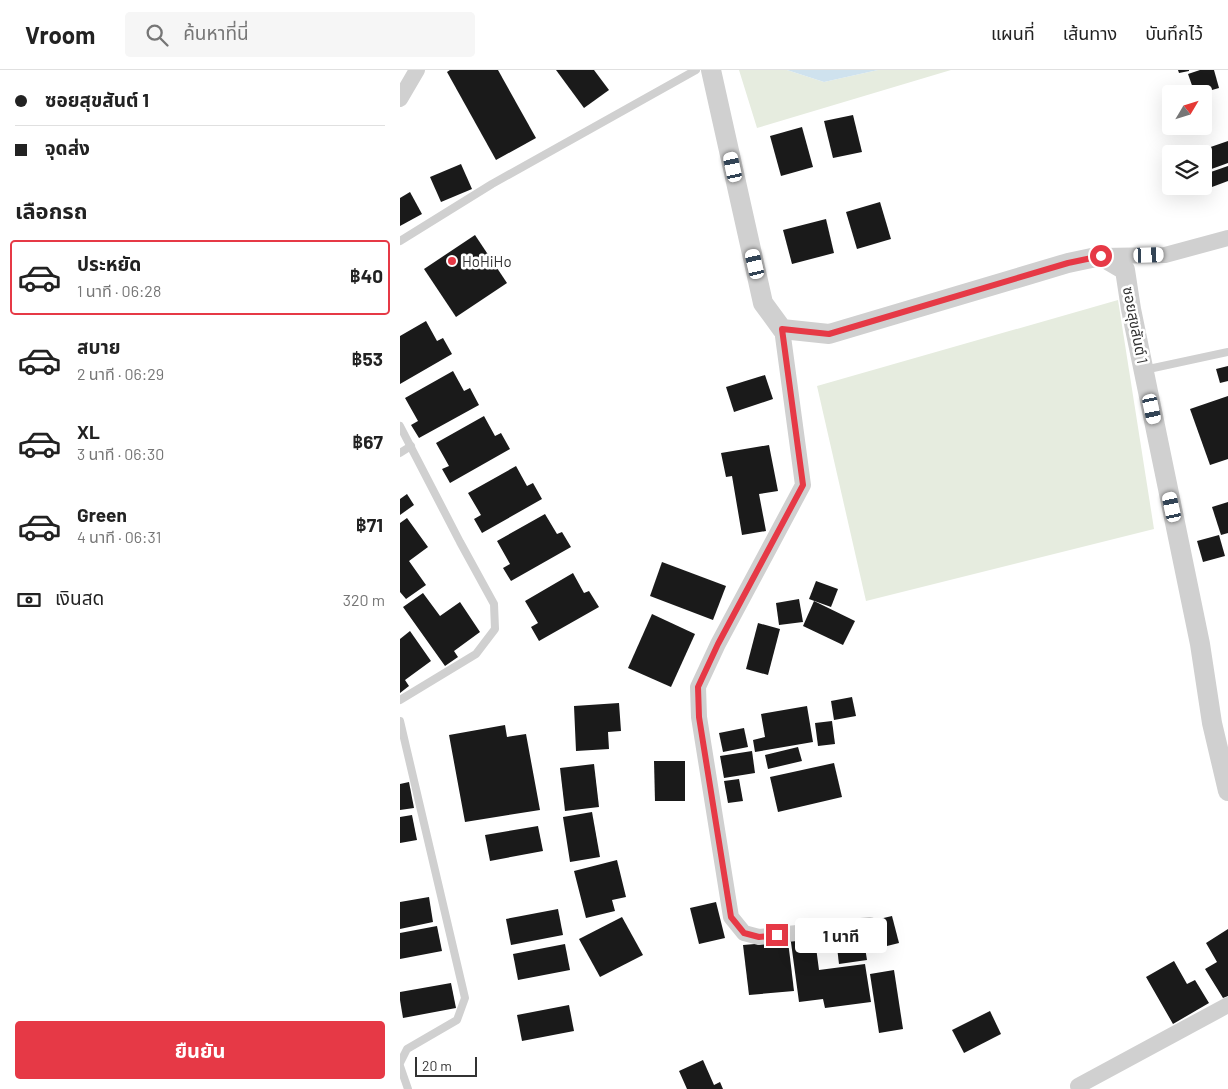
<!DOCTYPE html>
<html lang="th">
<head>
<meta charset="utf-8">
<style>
	body { margin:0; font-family:Barlow,"Noto Sans Thai",sans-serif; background:#f6f6f6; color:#222; height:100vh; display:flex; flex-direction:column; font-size:19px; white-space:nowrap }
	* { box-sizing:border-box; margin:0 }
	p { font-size:16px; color:#767676 }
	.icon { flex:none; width:28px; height:28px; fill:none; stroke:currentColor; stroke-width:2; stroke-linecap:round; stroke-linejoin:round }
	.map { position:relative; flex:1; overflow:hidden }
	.panel { display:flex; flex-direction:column; background:#fff; width:400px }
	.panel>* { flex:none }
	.banner { display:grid; align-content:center; height:110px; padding:0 15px; background:#fff }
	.needle { width:32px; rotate:52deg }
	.buttons { position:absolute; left:762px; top:15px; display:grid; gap:10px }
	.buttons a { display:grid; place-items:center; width:50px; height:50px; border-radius:5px; background:#fff; box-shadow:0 5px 20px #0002; font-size:25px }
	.scale { position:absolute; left:15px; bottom:12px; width:62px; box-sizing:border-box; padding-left:5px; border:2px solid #333; border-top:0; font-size:14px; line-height:18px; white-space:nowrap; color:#333; -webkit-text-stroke:4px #fff; paint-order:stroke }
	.end { position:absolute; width:22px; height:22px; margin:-11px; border:6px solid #e63946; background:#fff; box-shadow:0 0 0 2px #fff }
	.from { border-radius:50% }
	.bubble { position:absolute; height:35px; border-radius:5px; background:#fff; box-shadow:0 5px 20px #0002; font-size:16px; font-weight:700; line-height:35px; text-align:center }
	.car { position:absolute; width:15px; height:30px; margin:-15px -8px; border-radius:6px; box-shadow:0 0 4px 1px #0007; background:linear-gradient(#fff 24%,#345 0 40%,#fff 0 76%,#345 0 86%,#fff 0) }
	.banner b { display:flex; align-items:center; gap:18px; height:48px; font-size:19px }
	.banner b+b { border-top:1px solid #e0e0e0 }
	.banner i { width:12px; height:12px; background:#222 }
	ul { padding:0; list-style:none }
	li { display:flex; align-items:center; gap:15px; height:75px; margin:0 10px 8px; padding:0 5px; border:2px solid transparent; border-radius:5px }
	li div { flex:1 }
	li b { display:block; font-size:19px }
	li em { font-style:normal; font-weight:700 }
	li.selected { border-color:#e63946 }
	li>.icon { width:45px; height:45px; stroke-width:1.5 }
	h2 { padding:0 15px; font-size:22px; line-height:60px }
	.pay { display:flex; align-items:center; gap:12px; height:55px; padding:0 15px; font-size:19px }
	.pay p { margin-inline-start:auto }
	.primary-button { display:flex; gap:10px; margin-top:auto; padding:10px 15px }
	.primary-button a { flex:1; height:58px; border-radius:5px; background:#e63946; color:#fff; font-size:20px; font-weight:700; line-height:58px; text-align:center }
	header { display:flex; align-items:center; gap:30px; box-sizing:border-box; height:70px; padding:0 25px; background:#fff; border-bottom:1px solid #e0e0e0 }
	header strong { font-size:24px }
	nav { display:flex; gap:28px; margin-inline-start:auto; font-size:18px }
	.search { width:350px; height:45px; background:#f6f6f6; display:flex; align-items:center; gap:12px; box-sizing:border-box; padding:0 18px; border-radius:5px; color:#767676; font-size:19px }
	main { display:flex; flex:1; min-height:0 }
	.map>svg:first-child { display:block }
	.green { fill:#e6ecdf }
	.water { fill:#cfe2ee }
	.building { fill:#1a1a1a }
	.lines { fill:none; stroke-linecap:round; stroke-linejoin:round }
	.service { stroke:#d0d0d0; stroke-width:8 }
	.minor { stroke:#d0d0d0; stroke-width:16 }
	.tertiary { stroke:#d0d0d0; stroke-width:20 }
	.route { stroke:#e63946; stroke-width:6 }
	.poi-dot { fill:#e63946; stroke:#fff; stroke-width:2 }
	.labels { text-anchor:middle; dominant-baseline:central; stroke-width:5; stroke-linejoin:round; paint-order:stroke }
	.poi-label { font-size:15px; fill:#333; stroke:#fff; text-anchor:start }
	.street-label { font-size:15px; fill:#333; stroke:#fff }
</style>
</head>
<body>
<header>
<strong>Vroom</strong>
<div class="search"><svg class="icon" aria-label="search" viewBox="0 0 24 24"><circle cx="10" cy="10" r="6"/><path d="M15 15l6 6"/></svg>ค้นหาที่นี่</div>
<nav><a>แผนที่</a><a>เส้นทาง</a><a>บันทึกไว้</a></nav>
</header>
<main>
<section class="panel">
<div class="banner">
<b><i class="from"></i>ซอยสุขสันต์ 1</b>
<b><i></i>จุดส่ง</b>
</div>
<h2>เลือกรถ</h2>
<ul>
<li class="selected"><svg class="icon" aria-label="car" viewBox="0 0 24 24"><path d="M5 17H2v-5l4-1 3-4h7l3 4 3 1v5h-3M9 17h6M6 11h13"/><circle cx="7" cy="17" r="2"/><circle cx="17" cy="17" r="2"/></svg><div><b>ประหยัด</b><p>1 นาที · 06:28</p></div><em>฿40</em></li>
<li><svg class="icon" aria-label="car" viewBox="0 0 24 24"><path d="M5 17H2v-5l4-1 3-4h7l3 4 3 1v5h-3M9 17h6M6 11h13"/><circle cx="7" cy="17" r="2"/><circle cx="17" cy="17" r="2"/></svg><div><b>สบาย</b><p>2 นาที · 06:29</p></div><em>฿53</em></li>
<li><svg class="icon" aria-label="car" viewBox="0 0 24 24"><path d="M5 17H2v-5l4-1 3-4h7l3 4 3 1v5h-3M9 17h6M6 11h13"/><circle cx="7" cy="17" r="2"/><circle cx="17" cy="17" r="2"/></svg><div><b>XL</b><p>3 นาที · 06:30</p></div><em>฿67</em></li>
<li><svg class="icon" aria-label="car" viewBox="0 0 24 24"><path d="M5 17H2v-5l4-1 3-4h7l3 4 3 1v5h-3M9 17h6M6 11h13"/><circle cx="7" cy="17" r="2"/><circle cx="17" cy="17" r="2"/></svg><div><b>Green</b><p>4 นาที · 06:31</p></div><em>฿71</em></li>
</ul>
<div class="pay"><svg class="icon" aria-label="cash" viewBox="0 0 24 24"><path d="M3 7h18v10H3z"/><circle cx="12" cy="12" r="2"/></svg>เงินสด<p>320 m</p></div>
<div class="primary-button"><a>ยืนยัน</a></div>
</section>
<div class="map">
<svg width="828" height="1019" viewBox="0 0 828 1019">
	<rect width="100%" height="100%" fill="#fff"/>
	<g class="green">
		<polygon points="339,0 387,0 424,12 478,0 551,0 357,58"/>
		<polygon points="718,230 754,459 466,531 417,316"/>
	</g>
	<polygon class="water" points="387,0 478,0 424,12"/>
	<g class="building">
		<polygon points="50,0 98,0 136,68 96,90 47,2"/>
		<polygon points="156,0 194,0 209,20 184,38"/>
		<polygon points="778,0 789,0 789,1 779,3"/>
		<polygon points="800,0 814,0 819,18 798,24 795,24 788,4"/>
		<polygon points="453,45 462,82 433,88 424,51"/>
		<polygon points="402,57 413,97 381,106 370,66"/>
		<polygon points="828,71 828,93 806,101 804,93 804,84 800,84 799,81"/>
		<polygon points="61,94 72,119 41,132 30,107"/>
		<polygon points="828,96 828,111 812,117 808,103"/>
		<polygon points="10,122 22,144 0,156 0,128"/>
		<polygon points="480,132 491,169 457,179 446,142"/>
		<polygon points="426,149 434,183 392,194 383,160"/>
		<polygon points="75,165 107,213 56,247 24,199"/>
		<polygon points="26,251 37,271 43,268 52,284 0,314 0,266"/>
		<polygon points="828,296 828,311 820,313 816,299"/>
		<polygon points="53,301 64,321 70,318 79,335 19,368 11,355 18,351 5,328"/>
		<polygon points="365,305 373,329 334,342 326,317"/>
		<polygon points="828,326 828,389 810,395 790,339"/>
		<polygon points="84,346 95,366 101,363 110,379 50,413 42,399 49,396 36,373"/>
		<polygon points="369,375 378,421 359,424 366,461 342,465 332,406 326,407 321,383"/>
		<polygon points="116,396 127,416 133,413 142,429 82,463 74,449 81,445 68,423"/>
		<polygon points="7,424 14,435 0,445 0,429"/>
		<polygon points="828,432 828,463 821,465 812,437"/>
		<polygon points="145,444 157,464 162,462 171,477 111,511 103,498 110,494 97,471"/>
		<polygon points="7,448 28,477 9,491 26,515 6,529 0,522 0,453"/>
		<polygon points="819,465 825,486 803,492 797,471"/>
		<polygon points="262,492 326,516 313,550 250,526"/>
		<polygon points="173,503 184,523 189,521 199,537 139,571 131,557 138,553 125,531"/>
		<polygon points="416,511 438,519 431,537 409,529"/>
		<polygon points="23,523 40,546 60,532 80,562 54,581 58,587 45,596 3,537"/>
		<polygon points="399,529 403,552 379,555 376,533"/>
		<polygon points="414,531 455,551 443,575 403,556"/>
		<polygon points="252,544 295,564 271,617 228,598"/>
		<polygon points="358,553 380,559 368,605 346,599"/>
		<polygon points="10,561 31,591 5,610 9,616 0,623 0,569"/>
		<polygon points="452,627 456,646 434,650 431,631"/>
		<polygon points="219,633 221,661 208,662 209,679 176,681 174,636"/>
		<polygon points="407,636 413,672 355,682 353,670 365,667 361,644"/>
		<polygon points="432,651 435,674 418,676 415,653"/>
		<polygon points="105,655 107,667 126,664 140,740 65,752 49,665"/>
		<polygon points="344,658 348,677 323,682 319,663"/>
		<polygon points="398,677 402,691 368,699 365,685"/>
		<polygon points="352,681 355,703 324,708 320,686"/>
		<polygon points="254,691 285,691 285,731 255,731"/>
		<polygon points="434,693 442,727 378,742 370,707"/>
		<polygon points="194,694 199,737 165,741 160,698"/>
		<polygon points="339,709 343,731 328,733 324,711"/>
		<polygon points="9,712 14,738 0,740 0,714"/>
		<polygon points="192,742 200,787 170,792 163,747"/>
		<polygon points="12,745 17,770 0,773 0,747"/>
		<polygon points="138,756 143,781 90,791 85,765"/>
		<polygon points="217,790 226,827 212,830 215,841 186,848 174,801"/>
		<polygon points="29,827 33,852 0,859 0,832"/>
		<polygon points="316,832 325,868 299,874 290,838"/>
		<polygon points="158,839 163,865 111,875 106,849"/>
		<polygon points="492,846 499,873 483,877 475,850"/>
		<polygon points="222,847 243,885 200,907 179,869"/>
		<polygon points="37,856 42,881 0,889 0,863"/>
		<polygon points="828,859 828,926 823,928 805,899 817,892 806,873"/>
		<polygon points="414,862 419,900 465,894 471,932 425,938 423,929 399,932 390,865"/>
		<polygon points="463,865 467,890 439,894 436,869"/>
		<polygon points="388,871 394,921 349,925 343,875"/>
		<polygon points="165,874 170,900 118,910 113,884"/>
		<polygon points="774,891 787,914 795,910 809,933 773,954 746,907"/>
		<polygon points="494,900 503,959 479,963 470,904"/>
		<polygon points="51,913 56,938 3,948 0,930 0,922"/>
		<polygon points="169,935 174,961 122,971 117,945"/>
		<polygon points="590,941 601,964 564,983 552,960"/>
		<polygon points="303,990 314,1015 320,1012 323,1019 287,1019 279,1001"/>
	</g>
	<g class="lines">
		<g class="service">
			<polyline points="0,171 92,114 296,0"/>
			<polyline points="744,300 828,282"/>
			<polyline points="0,356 60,472 94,534 95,559 76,584 0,630"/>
			<polyline points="0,383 11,376"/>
			<polyline points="0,651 65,928 57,950 7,979 0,993"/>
			<polyline points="0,996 8,1019"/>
		</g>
		<g class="minor">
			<polyline points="0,29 17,0"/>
			<polyline points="701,186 765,185 828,168"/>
			<polyline points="382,259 403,415 318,574 298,617 299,647 331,847 344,863 359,867 470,855"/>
			<polyline points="678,1016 828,935"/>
		</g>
		<polyline class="tertiary" points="311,0 363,233 382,259 429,264 668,193 701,186 725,200 731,239 800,574 812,653 828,721"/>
	</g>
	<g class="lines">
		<polyline class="route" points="377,865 359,867 344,863 331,847 299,647 298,617 318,574 403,415 382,259 429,264 668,193 701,186"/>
	</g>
	<circle class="poi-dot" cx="52" cy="191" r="5"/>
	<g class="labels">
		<g class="poi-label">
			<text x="62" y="191">HoHiHo</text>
		</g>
		<g class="street-label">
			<text transform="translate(736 255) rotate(79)">ซอยสุขสันต์ 1</text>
		</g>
	</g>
</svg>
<div class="buttons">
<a><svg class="needle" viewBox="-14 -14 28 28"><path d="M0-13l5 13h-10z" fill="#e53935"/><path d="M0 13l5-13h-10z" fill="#767676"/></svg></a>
<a><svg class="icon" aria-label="layers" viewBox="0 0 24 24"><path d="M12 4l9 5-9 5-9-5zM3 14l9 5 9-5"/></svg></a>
</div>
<div class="scale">20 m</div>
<i class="end from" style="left:701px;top:186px"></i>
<i class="end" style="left:377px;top:865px"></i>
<div class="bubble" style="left:395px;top:848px;width:92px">1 นาที</div>
<i class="car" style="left:333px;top:97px;rotate:348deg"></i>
<i class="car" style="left:749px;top:185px;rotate:88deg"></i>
<i class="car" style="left:355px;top:194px;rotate:347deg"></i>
<i class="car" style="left:752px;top:339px;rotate:168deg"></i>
<i class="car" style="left:772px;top:437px;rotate:348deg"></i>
</div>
</main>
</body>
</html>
